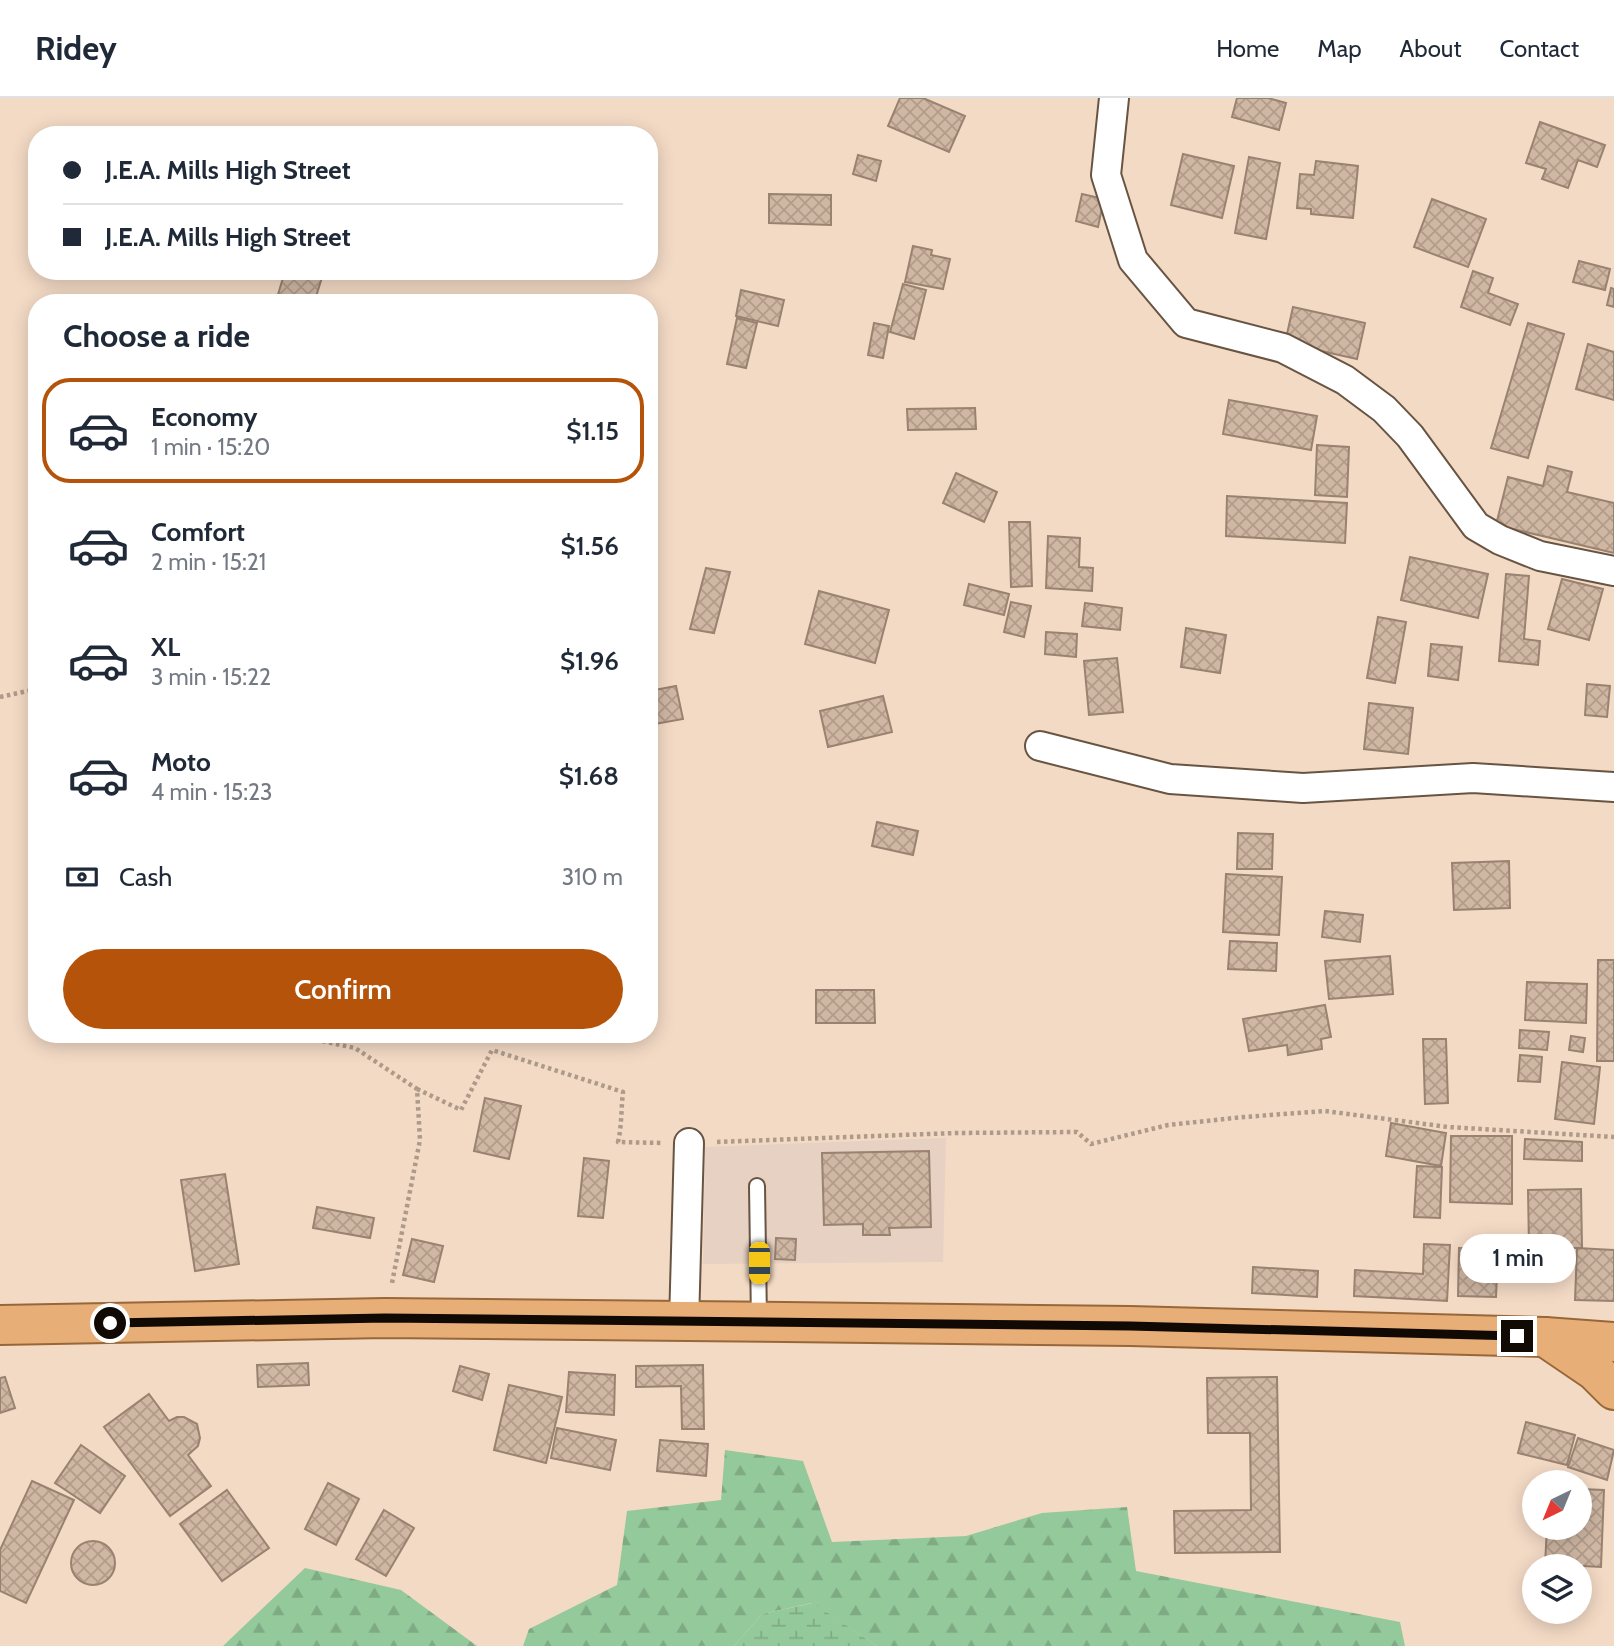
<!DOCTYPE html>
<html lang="en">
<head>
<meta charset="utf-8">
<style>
	body { margin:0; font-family:Cabin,sans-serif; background:#f6f6f7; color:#1f2937; height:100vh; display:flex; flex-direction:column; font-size:26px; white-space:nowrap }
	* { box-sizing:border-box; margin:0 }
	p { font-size:23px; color:#747a83 }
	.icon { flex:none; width:38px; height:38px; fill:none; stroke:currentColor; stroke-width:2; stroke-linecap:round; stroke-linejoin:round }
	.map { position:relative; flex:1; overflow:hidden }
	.side { position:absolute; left:28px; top:196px; width:630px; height:749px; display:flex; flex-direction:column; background:#fff; border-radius:28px; box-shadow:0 4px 18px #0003 }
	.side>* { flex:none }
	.banner { position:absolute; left:28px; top:28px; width:630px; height:154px; border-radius:28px; box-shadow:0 4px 18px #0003; display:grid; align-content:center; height:154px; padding:0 35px; background:#fff }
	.needle { width:46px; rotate:223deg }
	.fabs { position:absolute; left:1522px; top:1372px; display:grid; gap:14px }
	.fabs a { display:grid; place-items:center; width:70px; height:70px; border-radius:50%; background:#fff; box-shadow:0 4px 18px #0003; font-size:35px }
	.end { position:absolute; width:32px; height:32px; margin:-16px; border:9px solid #110a04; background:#fff; box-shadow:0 0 0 4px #fff }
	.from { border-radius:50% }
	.bubble { position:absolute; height:49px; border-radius:24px; background:#fff; box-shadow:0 4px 18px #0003; font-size:23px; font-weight:600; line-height:49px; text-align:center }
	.car { position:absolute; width:21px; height:42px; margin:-21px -10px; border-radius:9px; box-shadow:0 0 5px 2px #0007; background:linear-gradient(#f5c518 24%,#345 0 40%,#f5c518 0 76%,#345 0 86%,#f5c518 0) }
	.banner b { display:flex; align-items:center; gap:24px; height:66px; font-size:26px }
	.banner b+b { border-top:2px solid #e0e1e3 }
	.banner i { width:18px; height:18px; background:#1f2937 }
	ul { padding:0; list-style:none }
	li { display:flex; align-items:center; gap:21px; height:105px; margin:0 14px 10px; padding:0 21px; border:4px solid transparent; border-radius:28px }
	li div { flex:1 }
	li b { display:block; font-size:26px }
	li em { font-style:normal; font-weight:600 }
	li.selected { border-color:#b45309 }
	li>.icon { width:63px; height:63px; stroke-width:1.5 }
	h2 { padding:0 35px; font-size:32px; line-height:84px }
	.pay { display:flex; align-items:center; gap:18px; height:77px; padding:0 35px; font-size:26px }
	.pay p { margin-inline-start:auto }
	.cta { display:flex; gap:14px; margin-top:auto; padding:14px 35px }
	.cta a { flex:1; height:80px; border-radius:42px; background:#b45309; color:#fff; font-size:28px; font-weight:600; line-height:80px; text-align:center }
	header { display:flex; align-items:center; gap:42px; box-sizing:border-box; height:98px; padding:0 35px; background:#fff; border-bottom:2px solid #e0e1e3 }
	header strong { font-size:33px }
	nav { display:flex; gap:38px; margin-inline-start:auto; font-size:24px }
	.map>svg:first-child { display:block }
	.commercial { fill:#e6d1c3 }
	.forest { fill:url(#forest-firs) }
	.wetland { fill:url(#wetland-marsh) }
	.building { fill:url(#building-cross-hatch); stroke:#998270; stroke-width:2 }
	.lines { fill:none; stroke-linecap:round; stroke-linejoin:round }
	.service-casing { stroke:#685442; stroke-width:18 }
	.minor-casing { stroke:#685442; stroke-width:32 }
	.trunk-casing { stroke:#986739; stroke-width:42 }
	.path { stroke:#ad9a89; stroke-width:4.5; stroke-dasharray:3.5 3.5; stroke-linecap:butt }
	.service { stroke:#fff; stroke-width:14 }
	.minor { stroke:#fff; stroke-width:28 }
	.trunk { stroke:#e7ae77; stroke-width:38 }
	.route { stroke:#110a04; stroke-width:9 }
</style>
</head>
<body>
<header>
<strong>Ridey</strong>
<nav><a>Home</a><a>Map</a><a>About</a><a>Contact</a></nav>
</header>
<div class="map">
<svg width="1614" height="1548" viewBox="0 0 1614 1548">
	<defs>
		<pattern id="forest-firs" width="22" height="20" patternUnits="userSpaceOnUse" patternTransform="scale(1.75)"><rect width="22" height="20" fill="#94c99b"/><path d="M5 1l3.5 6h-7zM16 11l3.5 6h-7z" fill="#7fab84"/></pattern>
		<pattern id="wetland-marsh" width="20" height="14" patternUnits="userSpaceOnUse" patternTransform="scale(1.75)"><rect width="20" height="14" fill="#94c99b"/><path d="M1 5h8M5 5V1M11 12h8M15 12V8" fill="none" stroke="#7fab84"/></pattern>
		<pattern id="building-cross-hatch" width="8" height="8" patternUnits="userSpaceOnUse" patternTransform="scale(1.75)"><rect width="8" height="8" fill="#cfb7a3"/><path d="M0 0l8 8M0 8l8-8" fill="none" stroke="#b19c8b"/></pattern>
	</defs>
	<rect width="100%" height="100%" fill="#f3dac5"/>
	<polygon class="commercial" points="946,1040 943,1164 703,1166 705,1049"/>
	<g class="forest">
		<polygon points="725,1352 803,1363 832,1444 966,1438 1042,1415 1127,1409 1136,1473 1400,1524 1405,1548 877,1548 812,1505 762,1516 734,1548 523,1548 529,1531 617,1487 627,1413 721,1402"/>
		<polygon points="305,1470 401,1492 477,1548 223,1548"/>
	</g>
	<polygon class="wetland" points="813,1505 877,1548 734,1548 762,1516"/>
	<g class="building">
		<polygon points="900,0 923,0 965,18 949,54 888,28"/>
		<polygon points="1237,0 1268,0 1286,5 1279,32 1232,19"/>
		<polygon points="1540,24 1605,47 1597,69 1578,62 1568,90 1542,81 1546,71 1526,65"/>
		<polygon points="1183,56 1234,68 1222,120 1171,107"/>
		<polygon points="858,57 881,63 876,83 853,76"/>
		<polygon points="1249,59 1280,65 1266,141 1235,135"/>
		<polygon points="1316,63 1358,68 1353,120 1311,116 1311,111 1297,110 1300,76 1314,77"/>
		<polygon points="769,96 831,97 831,127 769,125"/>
		<polygon points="1082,96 1104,101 1098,129 1076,123"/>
		<polygon points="1432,101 1486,121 1468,169 1414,149"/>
		<polygon points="913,148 932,152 931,157 950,161 943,191 905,184"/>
		<polygon points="1579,163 1610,171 1605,192 1573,184"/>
		<polygon points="285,173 324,173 314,205 294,205 277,200"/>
		<polygon points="1473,173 1493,180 1488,195 1518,206 1510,227 1461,209"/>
		<polygon points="903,186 926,192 914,241 890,234"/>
		<polygon points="1611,190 1614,191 1614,209 1607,207"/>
		<polygon points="741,192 784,202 778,228 736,218"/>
		<polygon points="1293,209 1365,225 1357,261 1285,245"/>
		<polygon points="737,220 757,225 746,270 727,266"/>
		<polygon points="874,225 889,228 883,260 868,257"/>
		<polygon points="1528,225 1564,236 1528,360 1491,350"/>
		<polygon points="1588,246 1614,254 1614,302 1576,291"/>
		<polygon points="1229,302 1317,318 1311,352 1223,336"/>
		<polygon points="975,310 976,331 908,332 907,311"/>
		<polygon points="1317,347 1349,349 1347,399 1315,397"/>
		<polygon points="1548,368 1572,374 1567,394 1614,405 1614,455 1496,427 1508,379 1543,388"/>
		<polygon points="956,375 997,394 984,424 943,405"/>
		<polygon points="1227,398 1347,405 1345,445 1226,438"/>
		<polygon points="1009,424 1030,424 1032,488 1011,489"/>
		<polygon points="1048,438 1080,440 1079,469 1093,470 1092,493 1046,490"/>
		<polygon points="1410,459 1488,476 1478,520 1401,502"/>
		<polygon points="706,470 730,474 714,535 690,531"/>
		<polygon points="1506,476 1529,478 1524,541 1540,543 1538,567 1499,563"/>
		<polygon points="1562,481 1603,491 1589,542 1548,531"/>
		<polygon points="969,486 1009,496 1004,517 964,507"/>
		<polygon points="819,493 889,512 875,565 805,546"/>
		<polygon points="1011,504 1031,508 1024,539 1004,534"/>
		<polygon points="1085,505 1122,510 1120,532 1082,528"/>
		<polygon points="1378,519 1406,524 1395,585 1367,580"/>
		<polygon points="1186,530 1226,537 1220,575 1181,569"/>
		<polygon points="1046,534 1077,536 1076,559 1045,556"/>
		<polygon points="1431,546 1462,549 1458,582 1428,578"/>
		<polygon points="1117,560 1123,614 1089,617 1084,563"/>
		<polygon points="1587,586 1610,588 1607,619 1585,617"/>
		<polygon points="676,588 683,621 649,627 649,593"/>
		<polygon points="883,598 892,634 828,649 820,613"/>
		<polygon points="1369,605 1413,610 1408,656 1364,651"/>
		<polygon points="877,724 918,733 913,757 872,748"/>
		<polygon points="1238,735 1273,736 1272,771 1237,771"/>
		<polygon points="1509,763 1510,810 1454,812 1452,765"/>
		<polygon points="1226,776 1282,779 1279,837 1223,834"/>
		<polygon points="1325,813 1363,817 1360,844 1322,839"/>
		<polygon points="1230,843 1277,845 1276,873 1228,871"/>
		<polygon points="1390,858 1393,896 1329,901 1325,863"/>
		<polygon points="1598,862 1614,862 1614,963 1597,963"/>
		<polygon points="1527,884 1587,886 1586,925 1525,922"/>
		<polygon points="816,892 874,892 875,925 816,925"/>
		<polygon points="1325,907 1331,939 1321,941 1322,951 1288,957 1287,947 1249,953 1243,921"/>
		<polygon points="1520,932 1549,934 1547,952 1519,950"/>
		<polygon points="1571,938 1585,940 1583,954 1569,952"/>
		<polygon points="1423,941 1446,941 1448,1005 1425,1006"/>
		<polygon points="1520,957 1542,959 1540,984 1518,983"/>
		<polygon points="1562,964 1600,969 1594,1026 1555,1021"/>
		<polygon points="485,1000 521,1008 509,1061 474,1053"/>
		<polygon points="1391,1025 1446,1035 1441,1068 1386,1058"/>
		<polygon points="1451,1038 1512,1038 1512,1106 1450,1104"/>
		<polygon points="1525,1041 1582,1044 1582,1063 1524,1061"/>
		<polygon points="929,1053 931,1129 889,1130 890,1137 863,1137 863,1126 824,1127 822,1055"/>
		<polygon points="584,1060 609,1063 603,1120 578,1118"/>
		<polygon points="1417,1068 1442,1069 1440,1120 1414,1119"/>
		<polygon points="225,1076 239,1166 195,1173 181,1082"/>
		<polygon points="1581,1091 1582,1150 1529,1150 1528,1092"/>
		<polygon points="317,1109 374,1120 370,1140 313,1130"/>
		<polygon points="776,1140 796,1141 795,1162 775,1161"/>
		<polygon points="412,1141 443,1148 434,1184 403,1177"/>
		<polygon points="1424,1146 1450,1147 1447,1203 1354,1198 1355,1172 1423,1176"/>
		<polygon points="1459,1150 1498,1151 1496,1199 1458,1198"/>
		<polygon points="1577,1150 1614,1152 1614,1203 1575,1202"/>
		<polygon points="1253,1169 1318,1173 1317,1199 1252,1195"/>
		<polygon points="308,1265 309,1287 258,1289 257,1267"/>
		<polygon points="703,1267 704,1331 682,1331 681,1288 636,1289 636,1268"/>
		<polygon points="460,1268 489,1276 482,1302 453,1293"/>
		<polygon points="569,1274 615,1277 614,1317 566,1314"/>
		<polygon points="5,1279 15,1310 0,1315 0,1280"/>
		<polygon points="1277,1279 1280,1454 1175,1455 1174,1413 1251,1412 1250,1335 1208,1335 1207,1280"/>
		<polygon points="509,1287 562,1299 546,1365 494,1352"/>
		<polygon points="149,1296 169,1323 177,1319 184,1319 197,1326 200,1340 198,1348 188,1357 211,1388 170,1418 104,1329"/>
		<polygon points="1526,1324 1575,1337 1567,1367 1518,1355"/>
		<polygon points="557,1330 616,1342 610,1372 551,1360"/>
		<polygon points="1578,1340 1614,1352 1607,1382 1568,1369"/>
		<polygon points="660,1342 708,1346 706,1378 657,1373"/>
		<polygon points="81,1347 125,1378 100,1415 55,1385"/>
		<polygon points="32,1383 74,1402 26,1505 0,1493 0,1452"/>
		<polygon points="328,1385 359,1401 336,1447 305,1431"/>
		<polygon points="1580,1391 1604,1392 1601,1469 1545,1466 1547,1430 1580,1430"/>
		<polygon points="227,1392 269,1450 222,1483 180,1426"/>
		<polygon points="384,1412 414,1430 386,1478 356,1461"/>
		<circle cx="93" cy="1465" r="22"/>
	</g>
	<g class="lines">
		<defs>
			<polyline id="service" points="757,1088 759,1223"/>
			<g id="minor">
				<polyline points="1114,0 1106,77 1133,162 1186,225 1283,250 1345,282 1384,311 1410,338 1476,428 1500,442 1540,458 1614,473"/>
				<polyline points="1040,648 1170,681 1303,690 1473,680 1614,689"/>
				<polyline points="684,1225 689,1045"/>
			</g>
			<g id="trunk">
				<polyline points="0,1227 385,1220 785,1224 1130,1228 1545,1239 1614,1244"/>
				<polyline points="1545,1239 1595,1273 1614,1292"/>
			</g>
		</defs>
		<use href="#service" class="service-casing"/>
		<use href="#minor" class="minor-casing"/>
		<use href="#trunk" class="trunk-casing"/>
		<g class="path">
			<polyline points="0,599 37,591"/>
			<polyline points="288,936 355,950 417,991 420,1042 392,1185"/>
			<path d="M 417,991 L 461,1012 L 492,952 L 623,994 C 621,1011 622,1027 618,1044 L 663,1045"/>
			<polyline points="717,1044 955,1035 1077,1034 1091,1046 1168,1027 1244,1019 1325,1013 1448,1029 1614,1039"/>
		</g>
		<use href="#service" class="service"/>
		<use href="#minor" class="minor"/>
		<use href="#trunk" class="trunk"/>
	</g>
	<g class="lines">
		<polyline class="route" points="110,1225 385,1220 1130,1228 1517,1238"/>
	</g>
</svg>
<div class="fabs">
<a><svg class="needle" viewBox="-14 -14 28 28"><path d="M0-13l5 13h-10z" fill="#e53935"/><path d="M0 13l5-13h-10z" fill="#747a83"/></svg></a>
<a><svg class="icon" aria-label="layers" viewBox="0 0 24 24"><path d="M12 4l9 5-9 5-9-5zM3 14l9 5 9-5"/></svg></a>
</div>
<i class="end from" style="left:110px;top:1225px"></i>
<i class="end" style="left:1517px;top:1238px"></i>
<div class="bubble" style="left:1460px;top:1136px;width:116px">1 min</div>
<i class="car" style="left:759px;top:1165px;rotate:180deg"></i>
<div class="banner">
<b><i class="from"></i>J.E.A. Mills High Street</b>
<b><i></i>J.E.A. Mills High Street</b>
</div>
<section class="side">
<h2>Choose a ride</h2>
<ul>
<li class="selected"><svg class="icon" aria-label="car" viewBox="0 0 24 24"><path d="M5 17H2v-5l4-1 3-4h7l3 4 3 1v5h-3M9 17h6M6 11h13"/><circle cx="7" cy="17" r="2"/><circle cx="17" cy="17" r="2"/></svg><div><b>Economy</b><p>1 min · 15:20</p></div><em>$1.15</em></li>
<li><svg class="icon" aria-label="car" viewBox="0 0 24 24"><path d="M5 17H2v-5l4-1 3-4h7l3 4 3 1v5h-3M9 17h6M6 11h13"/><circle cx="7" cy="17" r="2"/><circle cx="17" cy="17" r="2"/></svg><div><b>Comfort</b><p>2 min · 15:21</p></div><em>$1.56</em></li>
<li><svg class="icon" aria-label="car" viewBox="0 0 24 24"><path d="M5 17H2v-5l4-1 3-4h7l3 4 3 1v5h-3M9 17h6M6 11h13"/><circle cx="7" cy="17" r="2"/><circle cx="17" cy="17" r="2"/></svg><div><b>XL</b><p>3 min · 15:22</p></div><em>$1.96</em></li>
<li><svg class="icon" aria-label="car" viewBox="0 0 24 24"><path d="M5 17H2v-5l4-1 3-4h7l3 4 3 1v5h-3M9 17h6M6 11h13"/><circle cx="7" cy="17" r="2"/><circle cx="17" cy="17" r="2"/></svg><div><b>Moto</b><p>4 min · 15:23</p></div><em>$1.68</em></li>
</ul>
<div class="pay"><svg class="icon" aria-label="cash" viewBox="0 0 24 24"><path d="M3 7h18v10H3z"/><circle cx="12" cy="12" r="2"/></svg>Cash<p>310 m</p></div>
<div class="cta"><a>Confirm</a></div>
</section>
</div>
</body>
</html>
